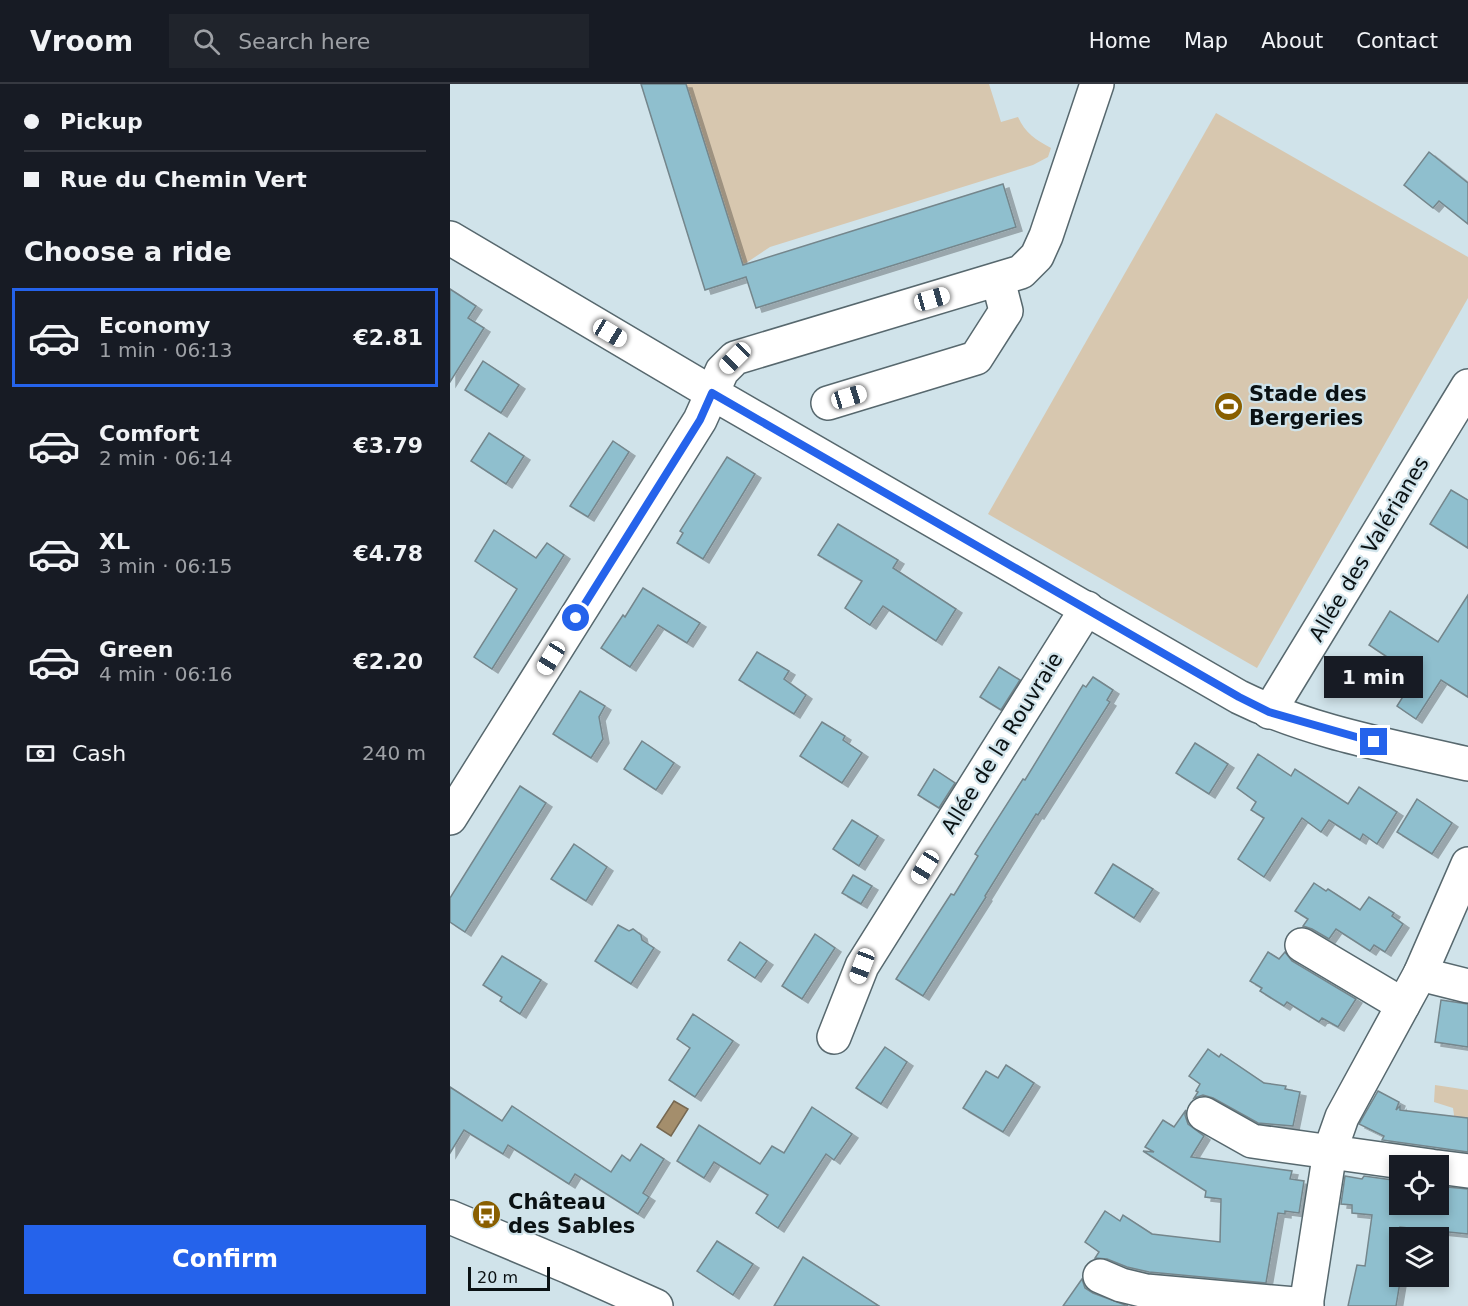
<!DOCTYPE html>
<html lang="en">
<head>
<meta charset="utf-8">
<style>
	body { margin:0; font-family:"DejaVu Sans",sans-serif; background:#20242c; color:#f1f3f6; height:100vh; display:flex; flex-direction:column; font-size:22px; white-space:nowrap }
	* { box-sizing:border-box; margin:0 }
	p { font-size:20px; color:#9ea1a6 }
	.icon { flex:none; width:33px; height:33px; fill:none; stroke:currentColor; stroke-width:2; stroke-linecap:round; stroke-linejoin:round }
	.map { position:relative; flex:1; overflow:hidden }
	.sheet { display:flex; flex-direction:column; background:#171b24; width:450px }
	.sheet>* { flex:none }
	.top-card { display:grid; align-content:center; height:132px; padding:0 24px; background:#171b24 }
	.buttons { position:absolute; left:939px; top:1071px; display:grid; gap:12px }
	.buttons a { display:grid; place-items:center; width:60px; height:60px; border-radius:0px; background:#171b24; box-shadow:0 3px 9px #0003; font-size:30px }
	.scale { position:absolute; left:18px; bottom:15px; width:82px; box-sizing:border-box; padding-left:6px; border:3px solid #0a1113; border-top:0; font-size:16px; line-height:21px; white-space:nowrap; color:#0a1113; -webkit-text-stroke:4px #d0e3ea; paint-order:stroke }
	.end { position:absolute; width:27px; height:27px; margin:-14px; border:8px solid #2563eb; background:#fff; box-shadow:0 0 0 3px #fff }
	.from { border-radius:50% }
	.bubble { position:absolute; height:42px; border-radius:0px; background:#171b24; box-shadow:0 3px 9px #0003; font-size:20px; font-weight:600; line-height:42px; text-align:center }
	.car { position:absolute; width:18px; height:36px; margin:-18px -9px; border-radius:8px; box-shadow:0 0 4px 2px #0007; background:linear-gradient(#fff 24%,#345 0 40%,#fff 0 76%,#345 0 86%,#fff 0) }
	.top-card b { display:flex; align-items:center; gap:21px; height:57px; font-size:22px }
	.top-card b+b { border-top:2px solid #363941 }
	.top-card i { width:15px; height:15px; background:#f1f3f6 }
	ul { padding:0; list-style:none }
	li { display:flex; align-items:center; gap:18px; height:99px; margin:0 12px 9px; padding:0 12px; border:3px solid transparent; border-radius:0px }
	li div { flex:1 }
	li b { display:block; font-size:22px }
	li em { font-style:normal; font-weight:600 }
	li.current { border-color:#2563eb }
	li>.icon { width:54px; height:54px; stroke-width:1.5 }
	h2 { padding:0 24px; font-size:27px; line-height:72px }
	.pay { display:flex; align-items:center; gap:15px; height:66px; padding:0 24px; font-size:22px }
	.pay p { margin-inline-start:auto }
	.primary-button { display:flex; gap:12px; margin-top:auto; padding:12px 24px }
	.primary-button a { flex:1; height:69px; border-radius:0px; background:#2563eb; color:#fff; font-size:24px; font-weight:600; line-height:69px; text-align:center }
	header { display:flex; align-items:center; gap:36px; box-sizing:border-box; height:84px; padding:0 30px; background:#171b24; border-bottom:2px solid #363941 }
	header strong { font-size:28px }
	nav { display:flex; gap:33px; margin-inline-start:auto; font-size:21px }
	.search { width:420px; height:54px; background:#20242c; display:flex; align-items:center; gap:15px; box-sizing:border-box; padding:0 21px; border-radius:0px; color:#9ea1a6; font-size:22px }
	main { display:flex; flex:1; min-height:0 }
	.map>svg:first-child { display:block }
	.green { fill:#d7c7af }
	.water { fill:#a48e6c; stroke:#766851; stroke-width:1.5 }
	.building { fill:#8fbfce; stroke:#74868c; stroke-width:1.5; filter:url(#shadow) }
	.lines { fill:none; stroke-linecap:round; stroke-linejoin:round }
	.minor-casing { stroke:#57686e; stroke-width:36 }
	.minor { stroke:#fff; stroke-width:33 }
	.route { stroke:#2563eb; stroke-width:8 }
	.labels { text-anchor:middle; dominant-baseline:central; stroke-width:4.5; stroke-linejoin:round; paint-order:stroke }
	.poi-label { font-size:21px; font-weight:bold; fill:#0a1113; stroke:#d0e3ea; text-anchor:start }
	.street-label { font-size:21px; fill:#0a1113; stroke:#d0e3ea }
</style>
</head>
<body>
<header>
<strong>Vroom</strong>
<div class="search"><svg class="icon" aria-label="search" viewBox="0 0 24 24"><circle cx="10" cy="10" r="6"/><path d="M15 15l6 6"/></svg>Search here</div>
<nav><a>Home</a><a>Map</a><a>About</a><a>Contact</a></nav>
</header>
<main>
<section class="sheet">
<div class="top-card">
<b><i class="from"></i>Pickup</b>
<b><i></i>Rue du Chemin Vert</b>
</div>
<h2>Choose a ride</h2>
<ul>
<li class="current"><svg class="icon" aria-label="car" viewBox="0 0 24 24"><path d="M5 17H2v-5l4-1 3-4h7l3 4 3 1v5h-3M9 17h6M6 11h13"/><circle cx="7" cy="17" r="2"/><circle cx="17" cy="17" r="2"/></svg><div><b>Economy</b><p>1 min · 06:13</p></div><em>€2.81</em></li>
<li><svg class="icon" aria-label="car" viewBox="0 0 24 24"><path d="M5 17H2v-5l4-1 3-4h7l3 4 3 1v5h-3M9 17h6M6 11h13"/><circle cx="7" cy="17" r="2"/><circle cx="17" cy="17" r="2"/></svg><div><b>Comfort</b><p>2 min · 06:14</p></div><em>€3.79</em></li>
<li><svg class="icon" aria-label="car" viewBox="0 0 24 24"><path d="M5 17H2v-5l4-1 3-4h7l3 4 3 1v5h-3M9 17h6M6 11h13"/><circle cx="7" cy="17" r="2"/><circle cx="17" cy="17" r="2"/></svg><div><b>XL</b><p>3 min · 06:15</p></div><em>€4.78</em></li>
<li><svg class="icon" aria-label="car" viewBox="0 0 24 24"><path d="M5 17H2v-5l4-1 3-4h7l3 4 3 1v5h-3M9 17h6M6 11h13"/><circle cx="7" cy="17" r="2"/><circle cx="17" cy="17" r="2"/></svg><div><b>Green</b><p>4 min · 06:16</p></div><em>€2.20</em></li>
</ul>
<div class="pay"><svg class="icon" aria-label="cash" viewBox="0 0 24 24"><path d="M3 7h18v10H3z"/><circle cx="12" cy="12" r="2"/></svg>Cash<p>240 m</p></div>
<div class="primary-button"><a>Confirm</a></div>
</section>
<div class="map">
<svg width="1018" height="1222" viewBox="0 0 1018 1222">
	<defs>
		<filter id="shadow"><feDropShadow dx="6" dy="4" stdDeviation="0" flood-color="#0004"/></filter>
	</defs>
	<rect width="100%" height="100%" fill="#d0e3ea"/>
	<g class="green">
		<path d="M 236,0 L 539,0 L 551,38 L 568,33 C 575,49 586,56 601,64 L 598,73 L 583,81 L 320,163 L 293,181 Z"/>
		<polygon points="766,29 1018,173 1018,214 807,584 538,430"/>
		<polygon points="985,1001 1018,1006 1018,1051 1005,1038 1003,1024 984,1018"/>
	</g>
	<polygon class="water" points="224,1017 238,1025 221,1052 207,1043"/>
	<g class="building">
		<polygon points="191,0 236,0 293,181 553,100 566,143 306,224 296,193 255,206"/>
		<polygon points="979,68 1018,99 1018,140 989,117 983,124 954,101"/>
		<polygon points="0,205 26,222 18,234 34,244 0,298"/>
		<polygon points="33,277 69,301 51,329 15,306"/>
		<polygon points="39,349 74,372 56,400 21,377"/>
		<polygon points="163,357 179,368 138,433 120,422"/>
		<polygon points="277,373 305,390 253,475 227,459 233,449 230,447"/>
		<polygon points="1001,406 1018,416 1018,464 980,440"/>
		<polygon points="388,440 448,476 443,484 506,525 486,557 433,522 420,541 395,524 412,497 368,471"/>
		<polygon points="44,446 86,474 97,459 114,471 42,585 24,573 67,505 25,477"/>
		<polygon points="193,504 250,539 237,559 208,541 180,583 151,564 173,531 175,533"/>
		<polygon points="1018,511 1018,613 991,596 966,635 947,622 966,592 919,561 940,527 988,558"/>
		<polygon points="307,568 339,587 334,595 356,611 344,630 289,596"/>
		<polygon points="549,583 570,596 551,626 530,613"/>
		<polygon points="643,593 663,606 657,616 660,618 588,731 586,730 535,812 536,813 473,912 446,895 501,810 504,811 528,772 525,770 573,695 575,696 633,601 636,603"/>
		<polygon points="130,607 155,622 149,633 153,655 141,674 103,650"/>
		<polygon points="372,638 395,652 393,656 412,669 392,699 350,672"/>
		<polygon points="192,657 224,679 206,706 174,685"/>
		<polygon points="745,659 778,680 759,710 726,689"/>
		<polygon points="808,670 841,692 845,685 898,720 909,703 947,728 927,760 913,750 910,756 879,736 871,748 852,734 814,793 788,775 814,734 801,726 806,718 787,704"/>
		<polygon points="484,685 505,699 489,724 468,711"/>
		<polygon points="70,702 96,719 15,848 0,838 0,814"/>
		<polygon points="967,715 1002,739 982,770 947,748"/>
		<polygon points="402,736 428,752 409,782 383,765"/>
		<polygon points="124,760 157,783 136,817 101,795"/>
		<polygon points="663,780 703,805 684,834 645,809"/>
		<polygon points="403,791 422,802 411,820 392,809"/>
		<polygon points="864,799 876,807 878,805 910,826 919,813 944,829 942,832 953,840 935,868 924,861 920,867 886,845 879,855 862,845 853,842 858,835 845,827"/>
		<polygon points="168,841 179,847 183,845 191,851 192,856 204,864 181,900 145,877"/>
		<polygon points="365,850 385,864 352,915 332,902"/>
		<polygon points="290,858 317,877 305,894 278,876"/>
		<polygon points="818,868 829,875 835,868 842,877 906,915 888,943 872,934 869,938 837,918 834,922 810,907 812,904 800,897"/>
		<polygon points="52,872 91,896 70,930 50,917 52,913 33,901"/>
		<polygon points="991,916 1018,920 1018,963 985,958"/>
		<polygon points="243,930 283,957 245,1013 219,996 240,964 227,955"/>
		<polygon points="435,963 457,978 431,1020 406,1004"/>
		<polygon points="758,965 769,973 771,970 814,999 836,1002 835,1005 850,1008 843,1042 808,1039 763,1014 753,1011 744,1014 748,1008 746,1007 750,1000 739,992"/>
		<polygon points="556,981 584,999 553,1048 513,1024 536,987 548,994"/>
		<polygon points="0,1003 52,1037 62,1022 161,1088 172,1071 180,1077 191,1060 214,1075 193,1109 199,1113 188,1130 125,1090 119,1100 58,1061 53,1070 14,1046 0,1069"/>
		<polygon points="928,1007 949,1018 946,1026 950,1022 950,1026 1018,1034 1018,1068 932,1056 934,1052 909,1040"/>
		<polygon points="362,1023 402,1050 384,1076 376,1070 328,1144 306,1129 318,1111 264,1078 254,1094 227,1077 249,1041 310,1080 322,1062 334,1069"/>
		<polygon points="736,1026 735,1031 738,1040 754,1052 741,1073 842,1087 840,1095 854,1097 849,1129 835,1127 835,1130 828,1129 816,1199 699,1188 677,1183 657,1175 645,1174 649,1168 635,1158 655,1127 670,1137 673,1131 702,1150 770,1158 771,1115 755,1113 756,1107 693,1067 704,1068 695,1063 713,1036 724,1043"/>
		<polygon points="895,1092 912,1095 914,1092 950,1097 950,1120 995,1120 997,1103 1018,1105 1018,1150 950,1143 950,1198 946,1222 898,1222 907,1181 915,1182 922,1131 902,1129 902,1121 891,1120"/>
		<polygon points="267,1157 303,1180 283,1211 247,1187"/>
		<polygon points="353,1173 429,1222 324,1222"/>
		<polygon points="632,1195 635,1204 643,1209 678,1222 613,1222"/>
	</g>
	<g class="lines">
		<defs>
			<g id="minor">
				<path d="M 0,154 L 262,309 L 789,613 C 860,648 941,662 1018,680"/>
				<polyline points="378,319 526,274 556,227 548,196"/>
				<polyline points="819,628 1018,302"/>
				<polyline points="0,734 250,336 272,287 285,274 571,188 587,172 596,152 647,0"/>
				<polyline points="852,861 953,921"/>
				<polyline points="970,890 1018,902"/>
				<polyline points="384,953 412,882 637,524"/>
				<polyline points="754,1030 802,1057 981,1082"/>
				<polyline points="988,1083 1018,1087"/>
				<polyline points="0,1133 119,1183 206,1222"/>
				<polyline points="650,1192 671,1201 696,1207 857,1221"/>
				<polyline points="856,1222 880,1067 892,1033 970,890 1018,780"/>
			</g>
		</defs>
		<use href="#minor" class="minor-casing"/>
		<use href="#minor" class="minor"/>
	</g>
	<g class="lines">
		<polyline class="route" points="126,534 250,336 262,309 789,613 819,628 924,658"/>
	</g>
	<defs>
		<symbol id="stadium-disc" viewBox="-11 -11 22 22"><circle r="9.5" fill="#895f00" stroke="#d0e3ea"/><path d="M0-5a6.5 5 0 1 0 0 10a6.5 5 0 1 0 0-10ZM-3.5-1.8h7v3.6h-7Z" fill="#fff"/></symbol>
		<symbol id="bus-disc" viewBox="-11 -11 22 22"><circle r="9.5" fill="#895f00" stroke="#d0e3ea"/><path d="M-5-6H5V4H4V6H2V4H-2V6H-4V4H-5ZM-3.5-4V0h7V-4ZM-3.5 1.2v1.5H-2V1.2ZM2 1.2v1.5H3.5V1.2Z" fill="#fff"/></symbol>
	</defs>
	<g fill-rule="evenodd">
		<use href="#stadium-disc" x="762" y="306" width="33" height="33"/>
		<use href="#bus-disc" x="20" y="1114" width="33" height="33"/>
	</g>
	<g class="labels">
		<g class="poi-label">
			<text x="799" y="310">Stade des<tspan x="799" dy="24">Bergeries</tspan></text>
			<text x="58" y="1118">Château<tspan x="58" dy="24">des Sables</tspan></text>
		</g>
		<g class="street-label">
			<text transform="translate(919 465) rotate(-59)">Allée des Valérianes</text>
			<text transform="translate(552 659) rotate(-58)">Allée de la Rouvraie</text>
		</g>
	</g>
</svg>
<div class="buttons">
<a><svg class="icon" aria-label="locate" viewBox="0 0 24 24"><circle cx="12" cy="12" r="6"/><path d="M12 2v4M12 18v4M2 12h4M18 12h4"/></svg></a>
<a><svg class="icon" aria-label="layers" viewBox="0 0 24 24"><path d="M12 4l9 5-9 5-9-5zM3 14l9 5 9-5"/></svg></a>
</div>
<div class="scale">20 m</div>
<i class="end from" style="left:126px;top:534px"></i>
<i class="end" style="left:924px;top:658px"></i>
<div class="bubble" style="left:874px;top:572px;width:99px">1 min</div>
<i class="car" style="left:482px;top:215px;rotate:74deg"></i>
<i class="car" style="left:160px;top:249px;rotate:121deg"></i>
<i class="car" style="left:285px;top:274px;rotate:225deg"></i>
<i class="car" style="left:399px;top:313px;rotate:73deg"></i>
<i class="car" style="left:101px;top:574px;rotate:212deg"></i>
<i class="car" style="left:475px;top:783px;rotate:212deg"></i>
<i class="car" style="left:412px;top:882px;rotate:201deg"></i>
</div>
</main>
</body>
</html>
